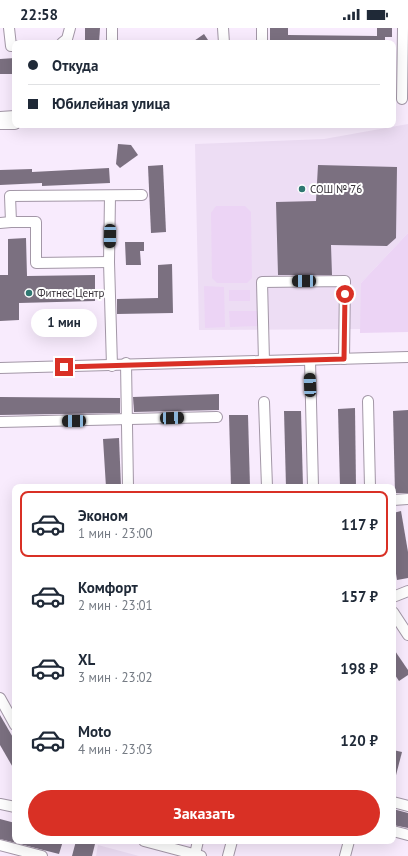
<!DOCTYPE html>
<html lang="ru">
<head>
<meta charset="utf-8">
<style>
	body { margin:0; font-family:"PT Sans",sans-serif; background:#f6f6f7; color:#1f2937; height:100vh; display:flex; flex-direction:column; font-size:15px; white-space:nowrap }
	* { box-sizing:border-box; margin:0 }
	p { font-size:13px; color:#747a83 }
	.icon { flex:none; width:22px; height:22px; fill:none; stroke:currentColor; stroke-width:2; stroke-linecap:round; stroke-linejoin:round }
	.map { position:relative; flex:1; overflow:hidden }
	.sheet { position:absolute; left:12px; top:456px; width:384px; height:360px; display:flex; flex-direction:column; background:#fff; border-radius:8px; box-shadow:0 4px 16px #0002 }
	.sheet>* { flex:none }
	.banner { position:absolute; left:12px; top:12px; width:384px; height:88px; border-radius:8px; box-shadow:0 4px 16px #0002; display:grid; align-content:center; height:88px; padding:0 16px; background:#fff }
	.end { position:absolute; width:18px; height:18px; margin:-9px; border:5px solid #d93025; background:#fff; box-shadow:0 0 0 2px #fff }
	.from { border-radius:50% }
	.bubble { position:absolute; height:28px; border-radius:14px; background:#fff; box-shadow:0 4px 16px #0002; font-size:13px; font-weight:700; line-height:28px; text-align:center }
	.car { position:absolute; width:12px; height:24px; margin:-12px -6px; border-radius:5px; box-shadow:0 0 3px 1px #0007; background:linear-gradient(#222 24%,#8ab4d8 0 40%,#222 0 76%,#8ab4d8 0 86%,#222 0) }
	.banner b { display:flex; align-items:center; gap:14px; height:38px; font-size:15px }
	.banner b+b { border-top:1px solid #e0e1e3 }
	.banner i { width:10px; height:10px; background:#1f2937 }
	ul { padding:7px 0 0; list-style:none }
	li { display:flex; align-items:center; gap:12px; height:66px; margin:0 8px 6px; padding:0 8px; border:2px solid transparent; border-radius:8px }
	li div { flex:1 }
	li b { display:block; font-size:15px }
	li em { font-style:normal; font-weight:700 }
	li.active { border-color:#d93025 }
	li>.icon { width:36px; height:36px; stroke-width:1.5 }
	.button { display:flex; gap:8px; margin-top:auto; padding:8px 16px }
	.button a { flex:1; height:46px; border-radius:24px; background:#d93025; color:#fff; font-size:16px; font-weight:700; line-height:46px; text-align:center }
	.status { display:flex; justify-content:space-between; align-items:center; height:28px; padding:0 20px; background:#fff; direction:ltr }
	.status svg { height:11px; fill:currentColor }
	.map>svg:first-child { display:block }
	.built { fill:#edddf4 }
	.green { fill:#ecd4f5 }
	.building { fill:#7b7080 }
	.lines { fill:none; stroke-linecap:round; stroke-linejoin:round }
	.minor-casing { stroke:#a397a7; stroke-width:12 }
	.minor { stroke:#fff; stroke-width:10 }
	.route { stroke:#d93025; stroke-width:5 }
	.poi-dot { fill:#2f7771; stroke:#fff; stroke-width:1.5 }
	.labels { text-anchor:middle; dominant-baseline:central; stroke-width:4; stroke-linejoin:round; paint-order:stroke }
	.poi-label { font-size:11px; fill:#373239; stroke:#fff; text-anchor:start }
</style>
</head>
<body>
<div class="status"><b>22:58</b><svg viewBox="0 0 49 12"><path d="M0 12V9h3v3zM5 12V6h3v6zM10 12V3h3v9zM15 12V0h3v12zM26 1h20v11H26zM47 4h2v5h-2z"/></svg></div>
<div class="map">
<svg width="408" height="828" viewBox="0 0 408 828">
	<rect width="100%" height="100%" fill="#f8ebfd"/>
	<g class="built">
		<polygon points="408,96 408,205 361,255 361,301 199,302 195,116 324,111"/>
		<polygon points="98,817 139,828 96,828"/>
	</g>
	<g class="green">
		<polygon points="216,178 245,178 251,184 252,250 247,255 217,255 212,250 211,185"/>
		<polygon points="408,205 408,304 360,305 361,255"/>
		<polygon points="204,258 224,259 225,299 205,300"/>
		<rect x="229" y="262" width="21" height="11"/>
		<polygon points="229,283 258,283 258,298 230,299"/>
	</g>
	<g class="building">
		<polygon points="85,0 100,0 99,15 85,15"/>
		<polygon points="270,0 288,0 288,7 377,8 377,0 392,0 392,9 385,9 385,15 270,15"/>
		<polygon points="204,6 210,15 191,15"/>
		<polygon points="15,30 15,46 0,46 0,31"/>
		<polygon points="118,116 131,117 138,127 120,140 116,136"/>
		<polygon points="163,137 166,204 151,205 148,138"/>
		<polygon points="318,137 397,139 396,210 387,218 331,217 332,247 278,247 276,174 316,173"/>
		<polygon points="109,140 110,155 42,158 42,155 0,157 0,142 32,141 32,144"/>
		<polygon points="26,210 27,248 95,247 95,273 19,275 19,292 0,293 0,247 8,247 8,211"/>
		<polygon points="125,214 144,214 144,223 140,223 141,237 126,237"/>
		<polygon points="172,236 173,285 117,286 117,271 158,270 158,237"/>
		<polygon points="219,366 219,382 134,384 133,369"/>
		<polygon points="0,369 120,370 120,385 0,387"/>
		<polygon points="355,380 356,459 340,459 338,381"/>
		<polygon points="408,382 408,465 395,465 393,383"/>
		<polygon points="284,383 301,383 303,459 286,459"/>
		<polygon points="229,387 248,387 250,459 231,459"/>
		<polygon points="119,410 121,459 106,459 103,411"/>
		<polygon points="401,483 408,524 408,550 397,552 393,527 393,485"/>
		<polygon points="393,620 408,642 408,647 399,653 393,644"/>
		<polygon points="0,687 15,713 15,743 0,717"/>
		<polygon points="393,722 402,724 395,751 393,750"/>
		<polygon points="393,781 408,785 408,800 393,797"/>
		<polygon points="0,791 15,795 15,814 63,813 59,826 0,811"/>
		<polygon points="76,813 83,813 95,816 92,828 72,828"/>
	</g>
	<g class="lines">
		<defs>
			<g id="minor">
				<polyline points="9,0 11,18 15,18"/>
				<polyline points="112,0 112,15"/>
				<polyline points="223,0 224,15"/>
				<polyline points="262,0 262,15"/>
				<polyline points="62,15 67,11 70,0"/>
				<polyline points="402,71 403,0"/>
				<polyline points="0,89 15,88"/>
				<polyline points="0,96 15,96"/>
				<polyline points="110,168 109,234 112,338"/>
				<polyline points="0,195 11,194"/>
				<polyline points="109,234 36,235 36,194 11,194 10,168 142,167"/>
				<polyline points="310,332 313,459"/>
				<polyline points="264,333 262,254 345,253 344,331"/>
				<polyline points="126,335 128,459"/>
				<polyline points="0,340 408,329"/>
				<polyline points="368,373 370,459"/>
				<polyline points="264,374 267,459"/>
				<polyline points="0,394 217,389"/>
				<polyline points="393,472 408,471"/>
				<polyline points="393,569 408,563"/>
				<polyline points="393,584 408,607"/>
				<polyline points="0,670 15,697"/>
				<polyline points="393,774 408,778"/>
				<polyline points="0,776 15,779"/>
				<polyline points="393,803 408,807"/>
				<polyline points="144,813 201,828"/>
				<polyline points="0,817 42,828"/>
				<polyline points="195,826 198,813"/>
				<polyline points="228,828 232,813"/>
				<polyline points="345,828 349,813"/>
			</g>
		</defs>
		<use href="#minor" class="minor-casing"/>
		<use href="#minor" class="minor"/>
	</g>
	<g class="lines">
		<polyline class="route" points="64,339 344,331 345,266"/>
	</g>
	<g class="poi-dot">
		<circle cx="302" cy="161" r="4"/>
		<circle cx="29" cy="265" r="4"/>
	</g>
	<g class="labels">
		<g class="poi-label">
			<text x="310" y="161">СОШ № 76</text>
			<text x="37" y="265">Фитнес Центр</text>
		</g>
	</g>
</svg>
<i class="end from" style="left:345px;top:266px"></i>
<i class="end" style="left:64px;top:339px"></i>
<div class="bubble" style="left:31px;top:281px;width:66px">1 мин</div>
<i class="car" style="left:110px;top:208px;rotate:181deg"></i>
<i class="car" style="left:304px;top:253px;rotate:270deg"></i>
<i class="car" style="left:310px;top:357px;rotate:358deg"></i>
<i class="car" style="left:172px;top:390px;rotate:88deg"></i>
<i class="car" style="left:74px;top:393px;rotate:269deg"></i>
<div class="banner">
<b><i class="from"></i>Откуда</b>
<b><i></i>Юбилейная улица</b>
</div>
<section class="sheet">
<ul>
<li class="active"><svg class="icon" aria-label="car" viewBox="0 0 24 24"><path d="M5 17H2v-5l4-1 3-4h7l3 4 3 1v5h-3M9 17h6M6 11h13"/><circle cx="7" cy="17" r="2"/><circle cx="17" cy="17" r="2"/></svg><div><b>Эконом</b><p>1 мин · 23:00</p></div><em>117 ₽</em></li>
<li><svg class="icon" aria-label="car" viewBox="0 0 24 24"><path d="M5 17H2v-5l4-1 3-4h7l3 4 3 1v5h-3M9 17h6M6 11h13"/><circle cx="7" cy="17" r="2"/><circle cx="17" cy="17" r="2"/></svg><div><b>Комфорт</b><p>2 мин · 23:01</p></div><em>157 ₽</em></li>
<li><svg class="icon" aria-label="car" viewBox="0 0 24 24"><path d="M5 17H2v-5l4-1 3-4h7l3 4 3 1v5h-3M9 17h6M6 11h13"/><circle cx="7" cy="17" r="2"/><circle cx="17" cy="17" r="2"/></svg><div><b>XL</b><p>3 мин · 23:02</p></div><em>198 ₽</em></li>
<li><svg class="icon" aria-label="car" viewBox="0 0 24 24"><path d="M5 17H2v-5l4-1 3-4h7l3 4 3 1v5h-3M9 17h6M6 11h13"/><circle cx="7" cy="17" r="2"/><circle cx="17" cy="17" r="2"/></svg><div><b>Moto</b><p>4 мин · 23:03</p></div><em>120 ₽</em></li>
</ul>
<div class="button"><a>Заказать</a></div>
</section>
</div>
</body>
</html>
